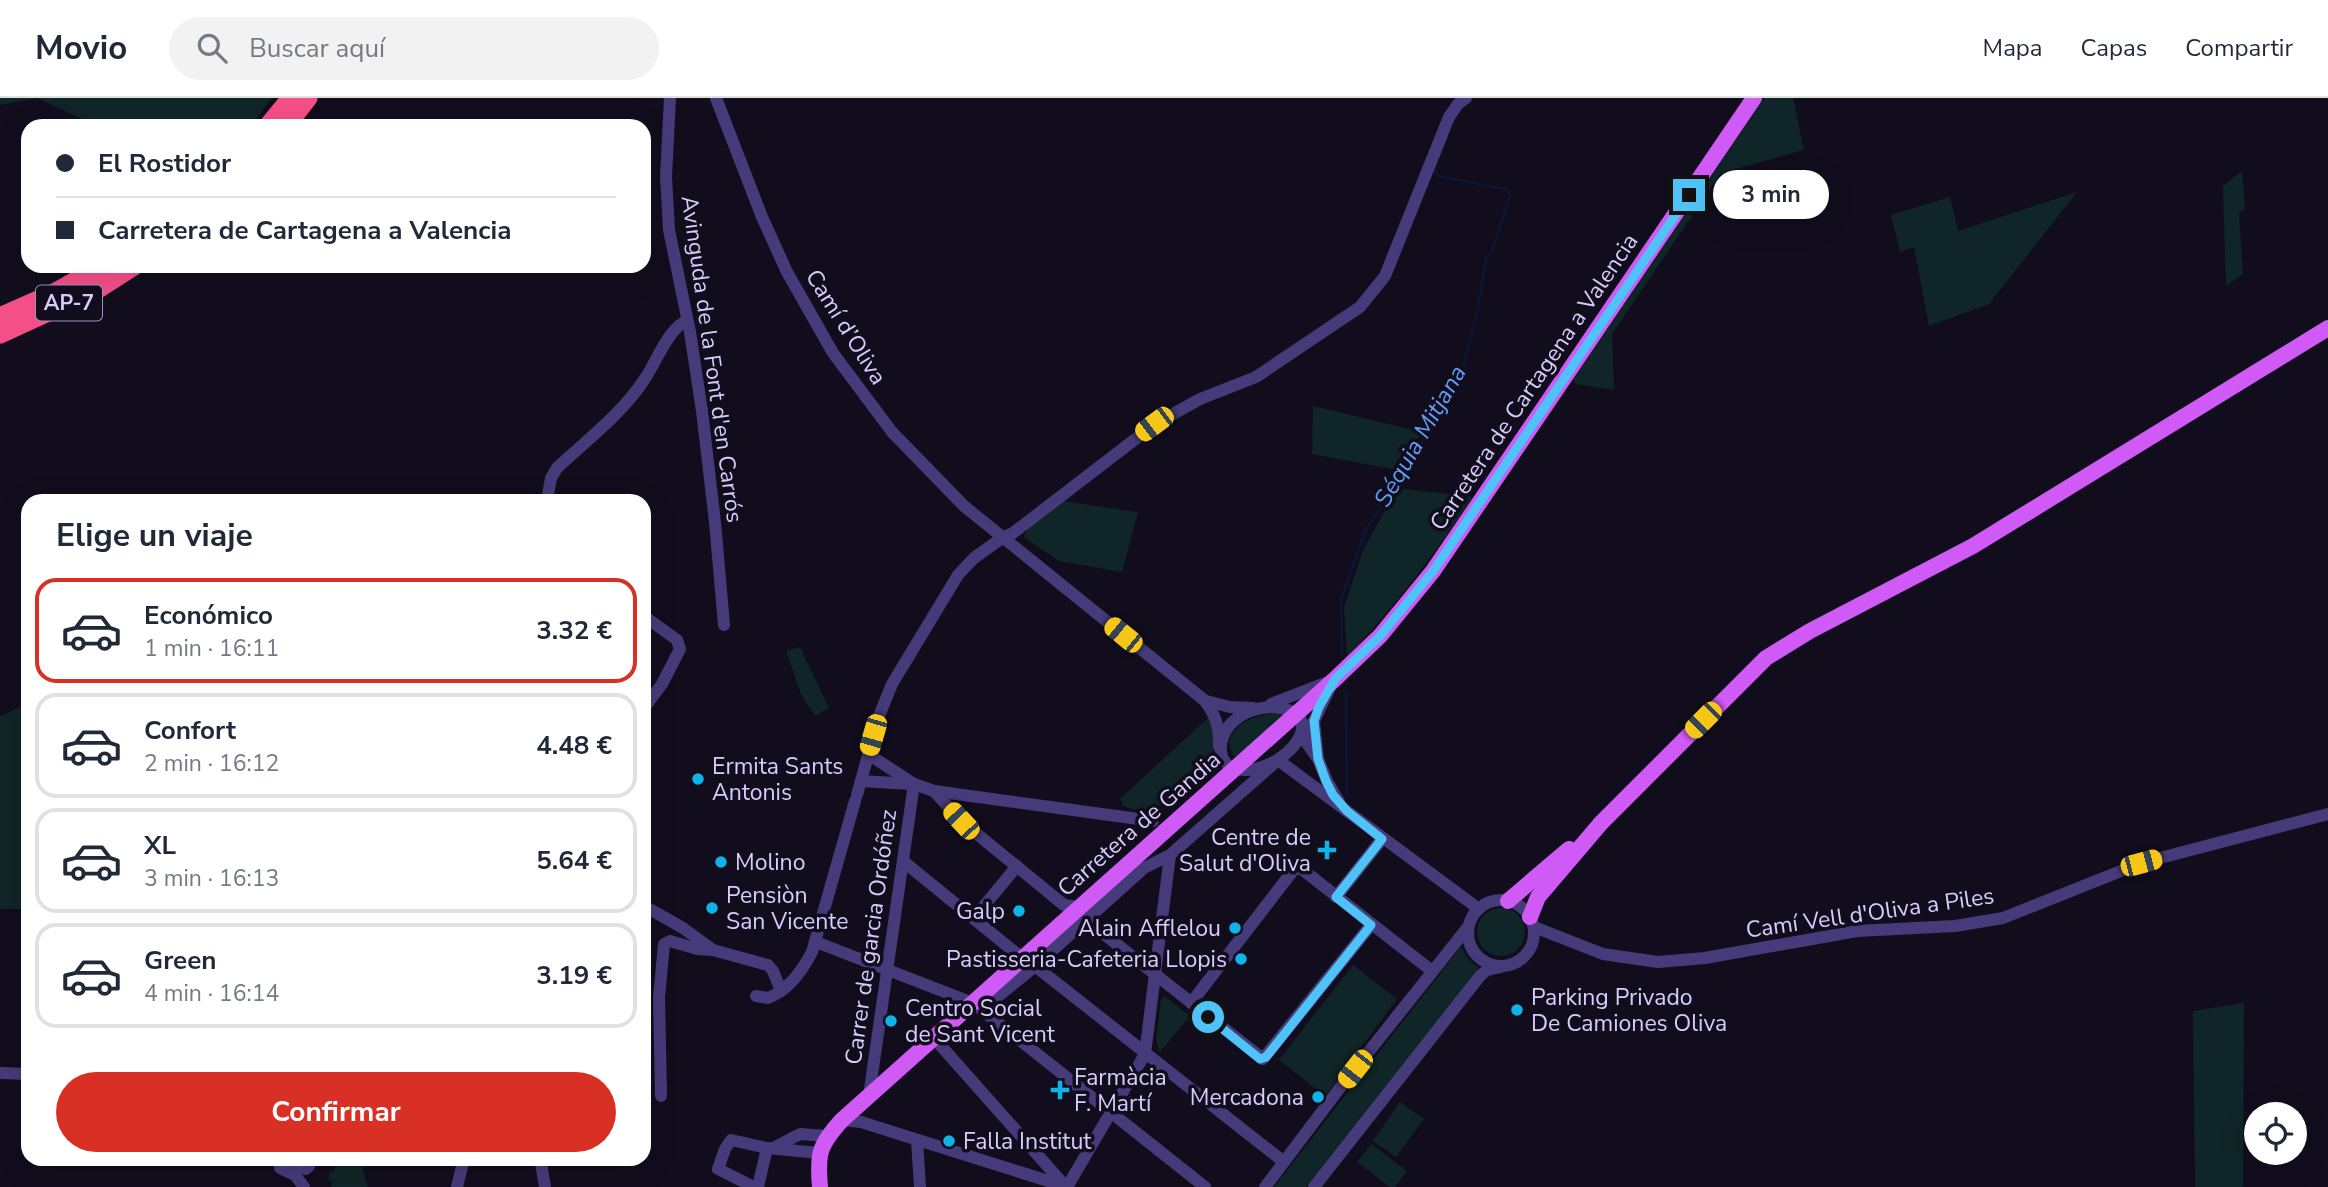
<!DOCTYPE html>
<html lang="es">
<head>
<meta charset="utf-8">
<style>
	body { margin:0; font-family:"Nunito Sans",sans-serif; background:#f2f2f3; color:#1f2937; height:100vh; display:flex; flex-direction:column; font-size:26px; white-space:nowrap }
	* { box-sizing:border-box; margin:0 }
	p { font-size:23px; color:#747a83 }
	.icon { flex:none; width:38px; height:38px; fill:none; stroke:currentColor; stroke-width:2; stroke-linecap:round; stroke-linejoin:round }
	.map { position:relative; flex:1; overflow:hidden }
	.drawer { position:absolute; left:21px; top:396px; width:630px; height:672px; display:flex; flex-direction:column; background:#fff; border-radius:21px; box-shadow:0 7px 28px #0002 }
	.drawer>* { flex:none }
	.top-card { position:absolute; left:21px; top:21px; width:630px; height:154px; border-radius:21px; box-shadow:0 7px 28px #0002; display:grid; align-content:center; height:154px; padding:0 35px; background:#fff }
	.buttons { position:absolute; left:2244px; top:1004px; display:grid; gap:14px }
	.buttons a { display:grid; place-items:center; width:63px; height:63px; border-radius:50%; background:#fff; box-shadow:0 7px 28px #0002; font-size:35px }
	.end { position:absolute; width:32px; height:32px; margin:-16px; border:9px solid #4fc3f7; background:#111; box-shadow:0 0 0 4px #111 }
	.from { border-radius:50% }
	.bubble { position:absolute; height:49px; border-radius:24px; background:#fff; box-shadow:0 7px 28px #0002; font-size:23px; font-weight:700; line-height:49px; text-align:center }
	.car { position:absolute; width:21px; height:42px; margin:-21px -10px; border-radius:9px; box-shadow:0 0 5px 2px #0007; background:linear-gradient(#f5c518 24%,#345 0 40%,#f5c518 0 76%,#345 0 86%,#f5c518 0) }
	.top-card b { display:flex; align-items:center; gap:24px; height:66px; font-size:26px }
	.top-card b+b { border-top:2px solid #e0e1e3 }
	.top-card i { width:18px; height:18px; background:#1f2937 }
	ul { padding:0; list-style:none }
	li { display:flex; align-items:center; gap:21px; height:105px; margin:0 14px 10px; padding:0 21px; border:4px solid #e0e1e3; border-radius:21px }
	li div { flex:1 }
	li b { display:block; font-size:26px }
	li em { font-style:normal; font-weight:700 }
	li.active { border-color:#d93025 }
	li>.icon { width:63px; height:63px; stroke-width:1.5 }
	h2 { padding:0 35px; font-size:32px; line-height:84px }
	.button { display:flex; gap:14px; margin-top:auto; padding:14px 35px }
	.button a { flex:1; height:80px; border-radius:42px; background:#d93025; color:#fff; font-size:28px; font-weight:700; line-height:80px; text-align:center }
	header { display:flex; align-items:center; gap:42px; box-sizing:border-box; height:98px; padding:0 35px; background:#fff; border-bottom:2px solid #e0e1e3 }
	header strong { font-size:33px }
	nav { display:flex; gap:38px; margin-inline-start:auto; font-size:24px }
	.search { width:490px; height:63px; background:#f2f2f3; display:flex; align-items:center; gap:18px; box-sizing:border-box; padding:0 24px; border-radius:38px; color:#747a83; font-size:26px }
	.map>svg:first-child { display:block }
	.green { fill:#102527 }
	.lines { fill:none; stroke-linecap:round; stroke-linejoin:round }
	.stream { stroke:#0b1638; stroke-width:2.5 }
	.minor { stroke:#463b7a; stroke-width:12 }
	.major { stroke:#d05af5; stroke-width:16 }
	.highway { stroke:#f54f88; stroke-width:19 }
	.route { stroke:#4fc3f7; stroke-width:9 }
	.poi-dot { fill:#0eb3e7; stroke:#120d1d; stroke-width:2.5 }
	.labels { text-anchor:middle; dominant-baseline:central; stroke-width:7; stroke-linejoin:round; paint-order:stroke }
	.shield { fill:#120d1d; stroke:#9d93b9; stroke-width:2 }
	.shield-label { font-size:21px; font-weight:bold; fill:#d8ccfc }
	.street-label { font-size:23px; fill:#d8ccfc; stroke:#120d1d }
	.poi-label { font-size:23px; fill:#d8ccfc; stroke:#120d1d; text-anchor:start }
	.water-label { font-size:24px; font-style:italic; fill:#619cf6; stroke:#120d1d }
</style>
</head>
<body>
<header>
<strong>Movio</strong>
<div class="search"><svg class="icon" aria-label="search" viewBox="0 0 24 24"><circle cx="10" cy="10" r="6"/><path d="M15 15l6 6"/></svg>Buscar aquí</div>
<nav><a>Mapa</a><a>Capas</a><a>Compartir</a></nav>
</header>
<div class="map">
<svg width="2328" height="1089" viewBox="0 0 2328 1089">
	<rect width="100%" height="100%" fill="#120d1d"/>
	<g class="green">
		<polygon points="0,0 272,0 251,28 91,28 86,23 37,0 0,7"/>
		<polygon points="1764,0 1793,0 1804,52 1721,75 1612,236 1614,292 1576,286 1573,282"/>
		<polygon points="2242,73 2245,111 2239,115 2243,176 2226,188 2223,88"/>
		<polygon points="2077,94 1989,206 1929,228 1914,149 1900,154 1891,117 1950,99 1958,133"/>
		<polygon points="1313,308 1422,334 1397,372 1312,356"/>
		<path d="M 1397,390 L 1473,399 C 1433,458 1396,507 1347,559 L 1344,510 L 1363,453 Z"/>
		<polygon points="1062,403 1138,414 1122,474 1059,463 1024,439 1031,424"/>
		<polygon points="800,549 829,610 815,618 801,596 786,553"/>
		<polygon points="28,604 28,805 25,811 0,811 0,618 23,608"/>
		<path d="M 1276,615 L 1284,619 L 1238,660 L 1233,657 L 1229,645 C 1233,624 1257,617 1276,615 Z"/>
		<path d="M 1209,619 C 1224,649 1206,671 1186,690 C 1167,707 1149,719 1123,708 L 1120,701 L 1122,699 Z"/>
		<circle cx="1501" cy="834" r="24"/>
		<polygon points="1461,849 1469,862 1479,870 1306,1089 1274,1089"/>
		<polygon points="1353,867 1397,901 1325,998 1279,962"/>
		<polygon points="1164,898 1190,918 1160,954 1156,943 1161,902"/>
		<polygon points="2244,905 2243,1089 2195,1089 2193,913"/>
		<polygon points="1400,1004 1424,1021 1396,1059 1373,1043"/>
		<polygon points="1371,1046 1407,1073 1395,1089 1390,1089 1357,1064"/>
		<polygon points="332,1061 337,1061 337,1065 341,1066 341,1061 359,1061 368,1089 331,1089 332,1083 328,1082 330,1073 333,1074 336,1065"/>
	</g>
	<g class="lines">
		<g class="stream">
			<polyline points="1439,59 1447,39"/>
			<polyline points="1342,557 1341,501 1366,431 1401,380 1424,340 1438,303 1463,271 1478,210 1486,160 1492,153 1510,97 1508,92 1438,78 1435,73 1435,68"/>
			<polyline points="1346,592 1347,698"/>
		</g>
		<g class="minor">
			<polyline points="670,0 666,79 669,132 690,234 702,313 715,424 724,527"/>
			<path d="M 716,0 L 762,119 L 787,174 L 833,255 L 892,334 L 964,408 L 1204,602 C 1216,617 1220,630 1219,649"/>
			<path d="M 547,402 L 551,380 L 557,370 C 587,342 624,314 646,279 C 656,264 670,228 687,223"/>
			<polyline points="644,518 677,542 680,551 662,586 644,610"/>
			<polyline points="1330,590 1314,623 1302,638 1318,661 1327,683 1339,704"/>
			<polyline points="1206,603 1230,609 1253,610"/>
			<polyline points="1271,606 1325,585"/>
			<path d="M 1270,609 C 1335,612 1288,672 1245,672 C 1213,672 1216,637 1235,622 C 1245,613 1257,610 1270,609 Z"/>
			<polyline points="1314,623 1318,660"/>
			<polyline points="868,656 914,686 934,693 1153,723"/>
			<polyline points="861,683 911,686"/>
			<polyline points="934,693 961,723 1064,807 1078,809"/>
			<polyline points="857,697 879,618 892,586 958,477 974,460 1002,440 1013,435 1155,326 1200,301 1256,279 1360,209 1385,178 1449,19 1458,6 1466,0"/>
			<polyline points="903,763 1022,860"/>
			<polyline points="1336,799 1382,741"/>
			<circle cx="1501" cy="835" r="33"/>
			<polyline points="644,808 683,830 713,852 768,867 773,873 781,893"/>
			<polyline points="974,820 1017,768"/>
			<polyline points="1086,822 1263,961 1371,827"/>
			<polyline points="1534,829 1603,856 1658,864 1705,860 1857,833 1955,828 2003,820 2141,765 2328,716"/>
			<polyline points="816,844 973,905 1205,1089"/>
			<polyline points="1035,868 1284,1064"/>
			<path d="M 756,898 L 768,900 C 789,892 802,873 812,854 L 855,703"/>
			<polyline points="973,905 981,907 990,905 1035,868 1144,770 1170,757 1278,662 1479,811"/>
			<polyline points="1191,905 1295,770 1303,772 1432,873"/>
			<polyline points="934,940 1066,1089"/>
			<polyline points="0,975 28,976"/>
			<polyline points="661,998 659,899 664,846 670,843 697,851 713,852"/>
			<polyline points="869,998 914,686"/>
			<polyline points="842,1022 861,1024 1067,1089"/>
			<polyline points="917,1042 920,1089"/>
			<polyline points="775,1049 800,1036 827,1038"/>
			<polyline points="267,1060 306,1071 309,1068 310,1060"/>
			<polyline points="541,1065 545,1089"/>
			<polyline points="280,1070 295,1077 304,1089"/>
			<polyline points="457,1089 464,1060"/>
			<polyline points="754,1089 718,1071 725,1051 731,1042 767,1050 819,1055"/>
			<polyline points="758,1089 767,1050"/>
			<polyline points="1067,1089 1145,956 1170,757"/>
			<polyline points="1265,1089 1339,991 1468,829"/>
			<polyline points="1314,1089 1480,878 1487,872 1501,869"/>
		</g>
		<g class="major">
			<polyline points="1508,803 1569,751"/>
			<polyline points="1530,819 1538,799 1601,725 1766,560 1810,533 1973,448 2328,230"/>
			<path d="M 820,1089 C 817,1056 819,1047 842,1022 L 1335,581 L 1380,538 L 1433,473 L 1754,0"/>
		</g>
		<g class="highway">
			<polyline points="268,28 291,0"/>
			<polyline points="286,28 308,0"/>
			<polyline points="0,219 54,195 102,168"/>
			<polyline points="0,236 98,191 134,168"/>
		</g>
	</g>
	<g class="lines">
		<polyline class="route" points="1208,919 1260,961 1266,959 1371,827 1336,799 1382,741 1347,713 1333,697 1326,683 1318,661 1314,623 1319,609 1335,581 1380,538 1433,473 1689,97"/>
	</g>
	<g class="poi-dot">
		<circle cx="698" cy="681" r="7"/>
		<path d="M1323.5 741.5h7v7h7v7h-7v7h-7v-7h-7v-7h7z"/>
		<circle cx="721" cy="764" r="7"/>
		<circle cx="712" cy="810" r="7"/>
		<circle cx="1019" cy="813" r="7"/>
		<circle cx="1235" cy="830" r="7"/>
		<circle cx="1241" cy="861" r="7"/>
		<circle cx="1517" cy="912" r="7"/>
		<circle cx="891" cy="923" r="7"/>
		<path d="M1056.5 981.5h7v7h7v7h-7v7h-7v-7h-7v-7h7z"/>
		<circle cx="1318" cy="999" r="7"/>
		<circle cx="949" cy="1043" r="7"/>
	</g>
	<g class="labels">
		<rect class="shield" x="36" y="187.5" width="66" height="35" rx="5"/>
		<g class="shield-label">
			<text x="69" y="205">AP-7</text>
		</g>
		<g class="street-label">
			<text transform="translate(846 229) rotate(58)">Camí d’Oliva</text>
			<text transform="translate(712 261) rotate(82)">Avinguda de la Font d'en Carrós</text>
			<text transform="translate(1534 284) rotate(-56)">Carretera de Cartagena a Valencia</text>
			<text transform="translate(1139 726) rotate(-41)">Carretera de Gandia</text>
			<text transform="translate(1870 815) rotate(-8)">Camí Vell d'Oliva a Piles</text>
			<text transform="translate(871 839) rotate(-82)">Carrer de garcia Ordóñez</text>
		</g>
		<g class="poi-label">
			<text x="712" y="668">Ermita Sants<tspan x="712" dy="26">Antonis</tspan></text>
			<text x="1311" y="739" text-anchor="end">Centre de<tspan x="1311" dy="26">Salut d'Oliva</tspan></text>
			<text x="735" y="764">Molino</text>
			<text x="726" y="797">Pensiòn<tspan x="726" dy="26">San Vicente</tspan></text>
			<text x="1005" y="813" text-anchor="end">Galp</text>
			<text x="1221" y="830" text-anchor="end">Alain Afflelou</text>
			<text x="1227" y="861" text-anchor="end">Pastisseria-Cafeteria Llopis</text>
			<text x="1531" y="899">Parking Privado<tspan x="1531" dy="26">De Camiones Oliva</tspan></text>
			<text x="905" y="910">Centro Social<tspan x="905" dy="26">de Sant Vicent</tspan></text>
			<text x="1074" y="979">Farmàcia<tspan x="1074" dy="26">F. Martí</tspan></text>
			<text x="1304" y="999" text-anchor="end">Mercadona</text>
			<text x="963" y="1043">Falla Institut</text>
		</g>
		<g class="water-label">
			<text transform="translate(1420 338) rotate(-60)">Séquia Mitjana</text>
		</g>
	</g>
</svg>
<div class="buttons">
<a><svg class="icon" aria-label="locate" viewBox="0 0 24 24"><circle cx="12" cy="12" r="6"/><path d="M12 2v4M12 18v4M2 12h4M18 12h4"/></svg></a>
</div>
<i class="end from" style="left:1208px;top:919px"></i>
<i class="end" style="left:1689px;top:97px"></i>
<div class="bubble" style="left:1713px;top:72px;width:116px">3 min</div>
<i class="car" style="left:1154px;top:326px;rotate:233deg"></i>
<i class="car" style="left:1123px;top:537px;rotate:309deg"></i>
<i class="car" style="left:1703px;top:622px;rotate:225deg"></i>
<i class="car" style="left:873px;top:637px;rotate:196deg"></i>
<i class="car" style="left:961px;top:723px;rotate:317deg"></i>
<i class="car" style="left:2141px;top:765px;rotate:75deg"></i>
<i class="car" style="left:1355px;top:971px;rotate:218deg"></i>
<div class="top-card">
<b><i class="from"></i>El Rostidor</b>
<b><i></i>Carretera de Cartagena a Valencia</b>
</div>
<section class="drawer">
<h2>Elige un viaje</h2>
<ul>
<li class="active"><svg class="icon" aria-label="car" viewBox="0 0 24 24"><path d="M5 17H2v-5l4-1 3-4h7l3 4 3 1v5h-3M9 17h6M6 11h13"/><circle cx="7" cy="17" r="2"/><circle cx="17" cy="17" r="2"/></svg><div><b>Económico</b><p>1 min · 16:11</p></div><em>3.32 €</em></li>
<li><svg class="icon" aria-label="car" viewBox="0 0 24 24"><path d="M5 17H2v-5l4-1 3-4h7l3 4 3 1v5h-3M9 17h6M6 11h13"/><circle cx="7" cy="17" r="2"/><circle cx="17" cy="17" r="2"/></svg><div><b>Confort</b><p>2 min · 16:12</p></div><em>4.48 €</em></li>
<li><svg class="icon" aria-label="car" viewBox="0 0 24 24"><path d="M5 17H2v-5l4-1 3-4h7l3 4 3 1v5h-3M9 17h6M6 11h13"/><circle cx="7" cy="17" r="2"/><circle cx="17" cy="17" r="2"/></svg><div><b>XL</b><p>3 min · 16:13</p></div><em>5.64 €</em></li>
<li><svg class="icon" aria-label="car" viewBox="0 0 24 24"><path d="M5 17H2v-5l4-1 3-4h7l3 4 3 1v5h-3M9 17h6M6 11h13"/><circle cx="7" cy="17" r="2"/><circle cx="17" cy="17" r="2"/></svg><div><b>Green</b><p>4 min · 16:14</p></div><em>3.19 €</em></li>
</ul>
<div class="button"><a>Confirmar</a></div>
</section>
</div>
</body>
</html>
